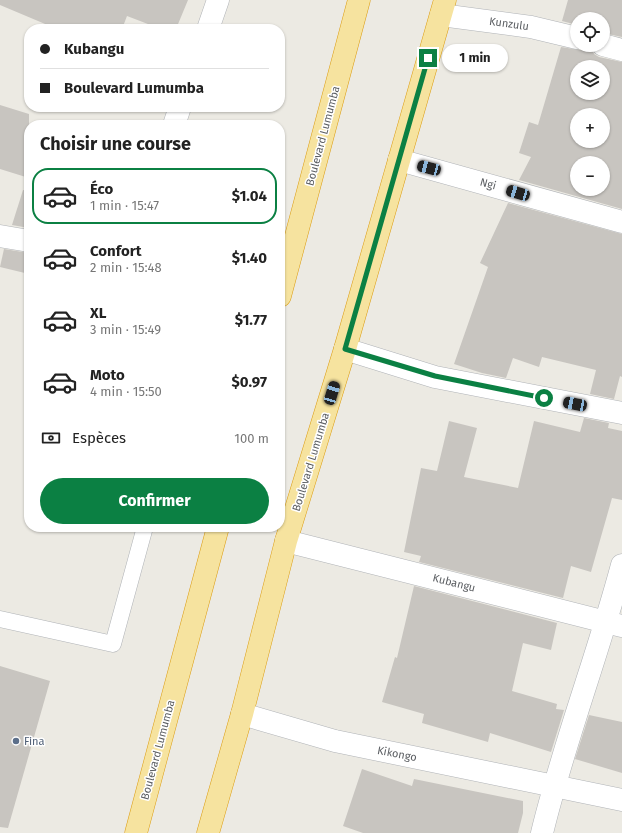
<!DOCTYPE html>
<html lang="fr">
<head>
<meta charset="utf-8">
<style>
	body { margin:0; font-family:"Fira Sans",sans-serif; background:#f2f2f2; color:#222; height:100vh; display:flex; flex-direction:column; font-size:15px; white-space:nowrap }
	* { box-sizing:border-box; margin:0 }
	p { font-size:13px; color:#767676 }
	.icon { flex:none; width:22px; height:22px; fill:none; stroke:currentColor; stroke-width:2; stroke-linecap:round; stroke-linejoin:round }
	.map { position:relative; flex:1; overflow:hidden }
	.sheet { position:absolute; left:24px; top:120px; width:261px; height:412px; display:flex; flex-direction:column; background:#fff; border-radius:16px; box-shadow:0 1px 3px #0004 }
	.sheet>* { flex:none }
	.banner { position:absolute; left:24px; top:24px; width:261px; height:88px; border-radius:16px; box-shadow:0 1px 3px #0004; display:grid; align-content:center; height:88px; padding:0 16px; background:#fff }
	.fabs { position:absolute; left:570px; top:12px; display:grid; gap:8px }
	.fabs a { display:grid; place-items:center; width:40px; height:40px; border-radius:50%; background:#fff; box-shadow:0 1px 3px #0004; font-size:20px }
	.end { position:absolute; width:18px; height:18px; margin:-9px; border:5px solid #0b8043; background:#fff; box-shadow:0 0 0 2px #fff }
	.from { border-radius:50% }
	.bubble { position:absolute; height:28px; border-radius:14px; background:#fff; box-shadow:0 1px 3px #0004; font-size:13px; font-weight:700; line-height:28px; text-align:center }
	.car { position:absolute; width:12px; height:24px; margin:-12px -6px; border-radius:5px; box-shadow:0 0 3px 1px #0007; background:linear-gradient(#222 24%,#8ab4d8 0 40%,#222 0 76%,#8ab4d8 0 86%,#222 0) }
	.banner b { display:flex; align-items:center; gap:14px; height:38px; font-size:15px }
	.banner b+b { border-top:1px solid #e0e0e0 }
	.banner i { width:10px; height:10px; background:#222 }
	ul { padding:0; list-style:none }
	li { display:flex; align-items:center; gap:12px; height:56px; margin:0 8px 6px; padding:0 8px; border:2px solid transparent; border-radius:16px }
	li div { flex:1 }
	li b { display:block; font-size:15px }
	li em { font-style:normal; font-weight:700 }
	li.active { border-color:#0b8043 }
	li>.icon { width:36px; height:36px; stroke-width:1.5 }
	h2 { padding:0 16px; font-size:18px; line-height:48px }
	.pay { display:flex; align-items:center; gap:10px; height:44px; padding:0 16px; font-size:15px }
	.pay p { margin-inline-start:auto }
	.cta { display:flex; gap:8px; margin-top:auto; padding:8px 16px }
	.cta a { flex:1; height:46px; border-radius:24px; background:#0b8043; color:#fff; font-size:16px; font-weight:700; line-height:46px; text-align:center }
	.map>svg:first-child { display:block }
	.building { fill:#c8c5c0; fill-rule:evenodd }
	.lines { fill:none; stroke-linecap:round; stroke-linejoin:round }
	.service-casing { stroke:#b0b3b7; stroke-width:17 }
	.minor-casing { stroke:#b0b3b7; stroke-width:23 }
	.trunk-casing { stroke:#dc9d12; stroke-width:23 }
	.service { stroke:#fff; stroke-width:16 }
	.minor { stroke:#fff; stroke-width:22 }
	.trunk { stroke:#f6e39f; stroke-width:22 }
	.route { stroke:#0b8043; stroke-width:5 }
	.service-dot { fill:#5c6f8a; stroke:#fff; stroke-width:1.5 }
	.labels { text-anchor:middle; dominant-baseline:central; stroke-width:3; stroke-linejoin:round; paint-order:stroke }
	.street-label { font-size:11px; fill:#5b5e62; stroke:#fff }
	.service-label { font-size:11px; fill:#4e5e75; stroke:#fff; text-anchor:start }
</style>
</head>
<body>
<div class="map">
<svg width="622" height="833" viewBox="0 0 622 833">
	<rect width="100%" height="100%" fill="#eceae3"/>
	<g class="building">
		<polygon points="0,0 188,0 176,29 161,29 127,16 122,29 57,29 0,5"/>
		<polygon points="568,0 622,0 622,37 603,33 603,19 577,19 577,25 562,21"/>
		<path d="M 587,45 L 591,45 L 594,54 L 599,57 L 622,62 L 622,209 L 519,180 L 531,157 L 519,153 L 529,122 L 538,125 L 561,47 L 580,50 ZM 577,67 L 603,67 L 603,93 L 577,93 ZM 577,115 L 603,115 L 603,141 L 577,141 ZM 577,163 L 603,163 L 603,189 L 577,189 Z"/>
		<polygon points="0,105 29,114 29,178 0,169"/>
		<polygon points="23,190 29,191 29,228 12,225"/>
		<polygon points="508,203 622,234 622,377 620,376 614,399 590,394 596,370 542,357 539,367 513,358 506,378 482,373 454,364 488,267 480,263"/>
		<polygon points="4,249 29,253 29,274 0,267"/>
		<polygon points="584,418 609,423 608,428 622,431 622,500 612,498 591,572 571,566 563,598 419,562 421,556 404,552 421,468 437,471 449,421 477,428 464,477 518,488 534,421 580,432"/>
		<polygon points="414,586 557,623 551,650 523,643 512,691 557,704 556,709 564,710 551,752 490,733 488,742 422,723 424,714 382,702 395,657 397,658"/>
		<polygon points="0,666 50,681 8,828 0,827"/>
		<polygon points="589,715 622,722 622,773 575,759"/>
		<polygon points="362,769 412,786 414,779 523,801 523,813 518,833 363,833 343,826"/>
	</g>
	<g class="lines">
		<defs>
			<polyline id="service" points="0,619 113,644 145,527"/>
			<g id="minor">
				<polyline points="441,15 531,27 577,38"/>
				<polyline points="208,29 218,0"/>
				<polyline points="603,45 622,50"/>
				<polyline points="174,125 180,107"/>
				<polyline points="399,160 622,222"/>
				<polyline points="0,236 29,241"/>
				<polyline points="345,349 435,377 622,413"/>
				<polyline points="286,541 622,626"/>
				<polyline points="242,714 335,741 622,800"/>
				<path d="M 542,833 C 564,742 598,655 622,565"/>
			</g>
			<g id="trunk">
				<polyline points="280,296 359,0"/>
				<polyline points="136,833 218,527"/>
				<polyline points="208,833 242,714 286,541 345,349 445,0"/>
			</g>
		</defs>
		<use href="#service" class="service-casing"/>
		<use href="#minor" class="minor-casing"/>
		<use href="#trunk" class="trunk-casing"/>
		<use href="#service" class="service"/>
		<use href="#minor" class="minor"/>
		<use href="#trunk" class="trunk"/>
	</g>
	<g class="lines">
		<polyline class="route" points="428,58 345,349 435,376 544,398"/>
	</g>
	<circle class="service-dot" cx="16" cy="741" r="4"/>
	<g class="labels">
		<g class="street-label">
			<text transform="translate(509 24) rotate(8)">Kunzulu</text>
			<text transform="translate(323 136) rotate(-75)">Boulevard Lumumba</text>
			<text transform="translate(488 184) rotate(15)">Ngi</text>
			<text transform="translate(311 462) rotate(-73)">Boulevard Lumumba</text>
			<text transform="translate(454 583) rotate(14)">Kubangu</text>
			<text transform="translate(158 750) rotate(-75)">Boulevard Lumumba</text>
			<text transform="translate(397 754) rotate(11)">Kikongo</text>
		</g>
		<g class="service-label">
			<text x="24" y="741">Fina</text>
		</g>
	</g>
</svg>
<div class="fabs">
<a><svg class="icon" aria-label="locate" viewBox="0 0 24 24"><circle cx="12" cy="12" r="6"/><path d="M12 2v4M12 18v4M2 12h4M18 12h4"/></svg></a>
<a><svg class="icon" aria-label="layers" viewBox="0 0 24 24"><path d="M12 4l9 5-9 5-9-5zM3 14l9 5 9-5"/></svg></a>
<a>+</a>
<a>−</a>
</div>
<i class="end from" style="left:544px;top:398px"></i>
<i class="end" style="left:428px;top:58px"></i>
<div class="bubble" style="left:442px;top:44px;width:66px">1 min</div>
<i class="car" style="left:429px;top:168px;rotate:285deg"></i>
<i class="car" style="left:518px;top:193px;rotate:286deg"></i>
<i class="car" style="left:332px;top:393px;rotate:17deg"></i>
<i class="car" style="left:575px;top:404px;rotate:281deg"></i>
<div class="banner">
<b><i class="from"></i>Kubangu</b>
<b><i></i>Boulevard Lumumba</b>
</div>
<section class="sheet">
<h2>Choisir une course</h2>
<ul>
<li class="active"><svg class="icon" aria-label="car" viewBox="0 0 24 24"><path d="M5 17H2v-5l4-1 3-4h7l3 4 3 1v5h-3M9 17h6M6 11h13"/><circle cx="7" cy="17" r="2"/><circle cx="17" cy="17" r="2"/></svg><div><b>Éco</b><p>1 min · 15:47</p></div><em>$1.04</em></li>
<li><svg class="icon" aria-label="car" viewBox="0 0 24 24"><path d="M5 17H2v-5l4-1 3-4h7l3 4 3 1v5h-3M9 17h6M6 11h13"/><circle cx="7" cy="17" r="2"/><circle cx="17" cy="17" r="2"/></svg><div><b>Confort</b><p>2 min · 15:48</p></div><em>$1.40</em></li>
<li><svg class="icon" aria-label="car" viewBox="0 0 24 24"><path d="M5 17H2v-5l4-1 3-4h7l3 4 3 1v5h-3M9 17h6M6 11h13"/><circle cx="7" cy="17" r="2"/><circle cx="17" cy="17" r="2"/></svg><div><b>XL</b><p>3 min · 15:49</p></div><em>$1.77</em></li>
<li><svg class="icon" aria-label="car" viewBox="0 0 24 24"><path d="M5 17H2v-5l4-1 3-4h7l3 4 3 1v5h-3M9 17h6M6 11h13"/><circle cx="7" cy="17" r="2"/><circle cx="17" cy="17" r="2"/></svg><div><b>Moto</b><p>4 min · 15:50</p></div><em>$0.97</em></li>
</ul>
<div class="pay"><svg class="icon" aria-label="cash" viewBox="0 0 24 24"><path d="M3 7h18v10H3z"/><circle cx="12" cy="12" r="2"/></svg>Espèces<p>100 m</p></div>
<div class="cta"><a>Confirmer</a></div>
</section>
</div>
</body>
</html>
